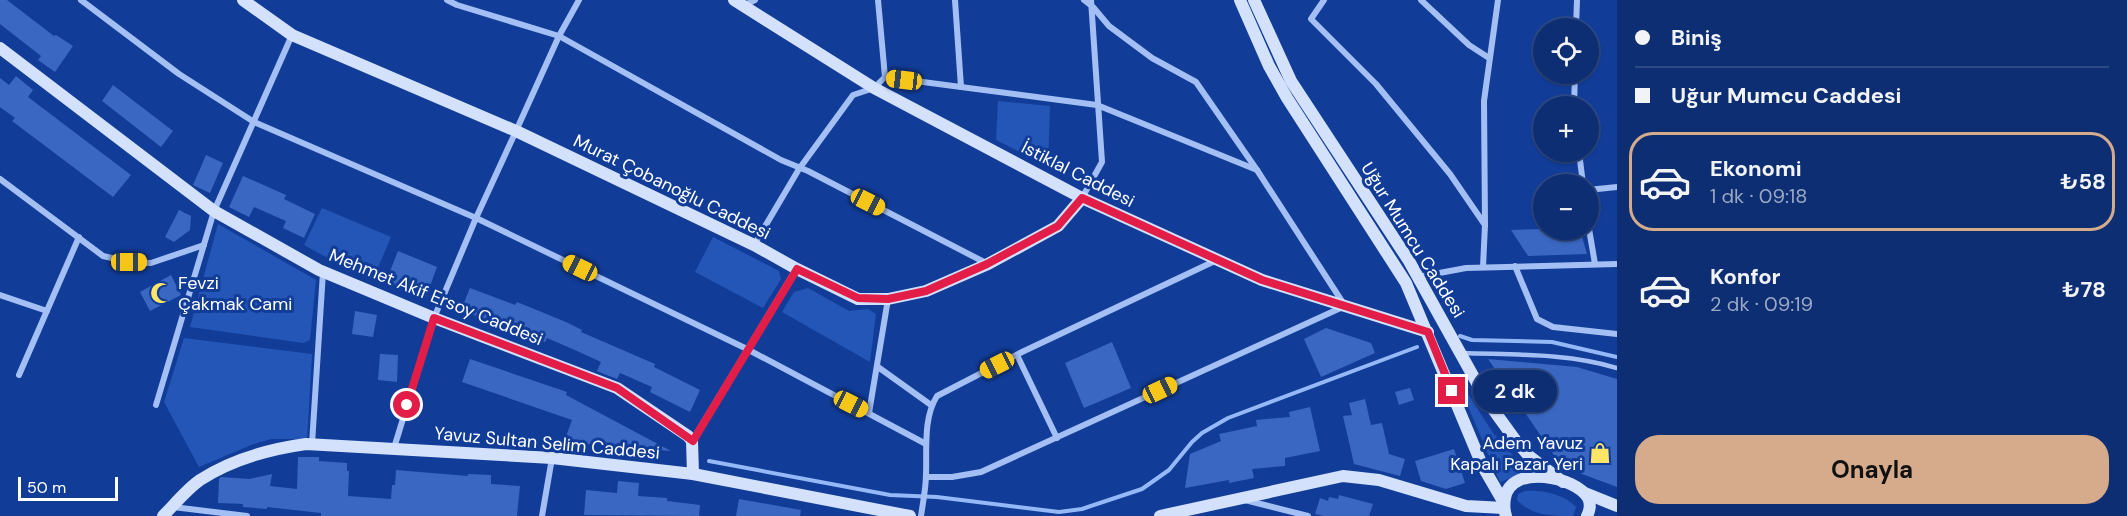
<!DOCTYPE html>
<html lang="tr">
<head>
<meta charset="utf-8">
<style>
	body { margin:0; font-family:"DM Sans",sans-serif; background:#163678; color:#f1f3f6; height:100vh; display:flex; flex-direction:column; font-size:22px; white-space:nowrap }
	* { box-sizing:border-box; margin:0 }
	p { font-size:20px; color:#9aa8c4 }
	.icon { flex:none; width:33px; height:33px; fill:none; stroke:currentColor; stroke-width:2; stroke-linecap:round; stroke-linejoin:round }
	.map { position:relative; flex:1; overflow:hidden }
	.panel { display:flex; flex-direction:column; background:#0d2e73; width:510px }
	.panel>* { flex:none }
	.top-card { display:grid; align-content:center; height:132px; padding:0 18px; background:#0d2e73 }
	.tools { position:absolute; left:1533px; top:18px; display:grid; gap:12px }
	.tools a { display:grid; place-items:center; width:66px; height:66px; border-radius:50%; background:#0d2e73; box-shadow:0 2px 4px #0004,0 0 0 2px #2d4a85; font-size:30px }
	.scale { position:absolute; left:18px; bottom:15px; width:100px; box-sizing:border-box; padding-left:6px; border:3px solid #fff; border-top:0; font-size:16px; line-height:21px; white-space:nowrap; color:#fff; -webkit-text-stroke:4px #113d99; paint-order:stroke }
	.end { position:absolute; width:27px; height:27px; margin:-14px; border:8px solid #e11d48; background:#fff; box-shadow:0 0 0 3px #fff }
	.from { border-radius:50% }
	.bubble { position:absolute; height:42px; border-radius:21px; background:#0d2e73; box-shadow:0 2px 4px #0004,0 0 0 2px #2d4a85; font-size:20px; font-weight:700; line-height:42px; text-align:center }
	.car { position:absolute; width:18px; height:36px; margin:-18px -9px; border-radius:8px; box-shadow:0 0 4px 2px #0007; background:linear-gradient(#f5c518 24%,#345 0 40%,#f5c518 0 76%,#345 0 86%,#f5c518 0) }
	.top-card b { display:flex; align-items:center; gap:21px; height:57px; font-size:22px }
	.top-card b+b { border-top:2px solid #2d4a85 }
	.top-card i { width:15px; height:15px; background:#f1f3f6 }
	ul { padding:0; list-style:none }
	li { display:flex; align-items:center; gap:18px; height:99px; margin:0 12px 9px; padding:0 6px; border:3px solid transparent; border-radius:24px }
	li div { flex:1 }
	li b { display:block; font-size:22px }
	li em { font-style:normal; font-weight:700 }
	li.selected { border-color:#d6ab8b }
	li>.icon { width:54px; height:54px; stroke-width:1.5 }
	.button { display:flex; gap:12px; margin-top:auto; padding:12px 18px }
	.button a { flex:1; height:69px; border-radius:24px; background:#d6ab8b; color:#111; font-size:24px; font-weight:700; line-height:69px; text-align:center }
	main { display:flex; flex:1; min-height:0 }
	.map>svg:first-child { display:block }
	.green { fill:#2456b8 }
	.lines { fill:none; stroke-linecap:round; stroke-linejoin:round }
	.stream { stroke:#95b8f7; stroke-width:4 }
	.building { fill:#3a67c1 }
	.lane { stroke:#a3bff4; stroke-width:4.5 }
	.street { stroke:#a3bff4; stroke-width:6 }
	.secondary { stroke:#d3e1fd; stroke-width:12 }
	.route { stroke:#e11d48; stroke-width:8 }
	.labels { text-anchor:middle; dominant-baseline:central; stroke-width:6; stroke-linejoin:round; paint-order:stroke }
	.street-label { font-size:18px; fill:#fff; stroke:#113d99 }
	.poi-label { font-size:18px; fill:#fff; stroke:#113d99; text-anchor:start }
</style>
</head>
<body>
<main>
<div class="map">
<svg width="1617" height="516" viewBox="0 0 1617 516">
	<rect width="100%" height="100%" fill="#113d99"/>
	<g class="green">
		<polygon points="998,101 1050,106 1048,166 996,140"/>
		<polygon points="322,208 391,237 374,277 333,261 304,245"/>
		<polygon points="218,224 316,280 310,340 303,343 190,327"/>
		<polygon points="713,237 779,271 781,279 763,308 695,272"/>
		<polygon points="808,288 849,311 868,309 876,314 870,362 782,312 794,292"/>
		<polygon points="184,338 312,354 307,439 271,439 251,445 199,467 164,402"/>
		<polygon points="1465,389 1493,433 1528,472 1500,482 1461,390"/>
		<path d="M 1525,491 C 1542,490 1564,494 1576,507 L 1573,516 C 1552,516 1532,516 1517,500 L 1518,494 Z"/>
	</g>
	<g class="lines">
		<g class="stream">
			<polyline points="1460,336 1472,340 1552,342 1617,357"/>
			<polyline points="709,461 890,495 937,497 1059,512 1082,509 1142,489 1169,470 1192,442 1202,433 1228,418 1417,347"/>
		</g>
	</g>
	<g class="building">
		<polygon points="0,0 7,0 54,36 56,35 73,46 55,72 38,60 41,56 0,24"/>
		<polygon points="16,76 33,90 28,97 131,175 113,197 12,121 15,118 0,107 0,78 9,85"/>
		<polygon points="113,85 173,131 161,147 102,101"/>
		<polygon points="206,155 223,163 210,193 193,185"/>
		<polygon points="243,176 286,195 284,199 315,214 304,238 283,228 286,221 254,207 249,217 229,207"/>
		<polygon points="179,210 191,216 190,230 174,242 165,237"/>
		<polygon points="1544,229 1580,230 1587,254 1528,256 1511,230"/>
		<polygon points="398,251 437,267 426,297 386,281"/>
		<polygon points="171,275 181,295 150,311 140,292"/>
		<polygon points="470,288 515,305 517,302 566,322 582,330 581,332 655,364 654,367 700,390 690,412 650,392 652,387 620,373 617,379 604,374 597,371 601,362 577,351 547,338 545,342 461,310"/>
		<polygon points="355,311 377,315 373,337 352,334"/>
		<polygon points="1326,328 1371,343 1375,353 1321,377 1304,339"/>
		<polygon points="1112,342 1131,388 1084,408 1065,363"/>
		<polygon points="380,354 398,355 397,382 378,380"/>
		<polygon points="470,359 567,392 566,395 671,451 564,442 572,420 462,382"/>
		<polygon points="1488,359 1577,367 1617,379 1617,487 1582,474 1554,455"/>
		<polygon points="1410,388 1414,400 1399,405 1395,392"/>
		<polygon points="1365,399 1371,425 1382,423 1389,454 1405,459 1400,476 1354,464 1343,416 1352,415 1349,403"/>
		<polygon points="1310,407 1320,451 1285,458 1285,466 1252,469 1254,478 1229,483 1229,480 1185,488 1190,454 1221,441 1219,434 1257,426 1256,420 1290,417 1289,412"/>
		<polygon points="1454,449 1465,483 1446,489 1421,481 1415,461"/>
		<polygon points="298,457 319,457 319,461 347,463 347,471 349,471 348,496 391,499 392,485 395,485 396,470 468,476 468,474 491,475 491,484 520,486 517,516 321,516 321,513 267,507 267,509 243,507 243,504 218,503 219,479 221,477 249,479 272,474 270,486 297,489"/>
		<polygon points="618,481 639,483 638,496 667,498 667,501 700,505 699,516 584,515 586,490 617,493"/>
		<polygon points="1339,495 1373,504 1369,516 1324,516 1315,514 1320,498 1328,501 1329,497 1338,499"/>
		<polygon points="739,499 801,510 800,516 736,516"/>
	</g>
	<g class="lines">
		<path class="lane" d="M 1463,353 C 1515,355 1567,353 1617,368"/>
		<g class="street">
			<polyline points="81,0 179,74 254,122 476,218 747,349 926,444"/>
			<polyline points="447,0 457,5 559,36 781,160 808,171 986,263"/>
			<polyline points="955,0 961,87"/>
			<polyline points="1324,0 1311,19 1376,84 1450,174 1485,225"/>
			<polyline points="1421,0 1469,45 1489,58"/>
			<polyline points="743,6 755,0"/>
			<polyline points="1576,28 1577,0"/>
			<polyline points="885,77 1097,105 1257,170"/>
			<polyline points="1574,106 1575,74"/>
			<polyline points="1579,152 1583,184"/>
			<polyline points="0,179 103,256 129,262 151,263 204,245"/>
			<polyline points="1588,190 1617,187"/>
			<polyline points="1082,198 1102,162 1091,0"/>
			<polyline points="1588,223 1595,264"/>
			<polyline points="754,245 799,169 853,95 874,88 885,77 878,0"/>
			<polyline points="1515,266 1537,319 1553,327 1617,334"/>
			<polyline points="1483,267 1485,225 1484,101 1498,0"/>
			<polyline points="1418,277 1466,268 1617,264"/>
			<polyline points="0,295 47,311"/>
			<polyline points="1017,355 1057,438"/>
			<polyline points="878,367 931,405"/>
			<polyline points="19,375 79,237"/>
			<polyline points="156,405 214,211 292,35"/>
			<polyline points="869,413 888,299"/>
			<polyline points="692,441 796,269"/>
			<polyline points="312,444 323,272"/>
			<polyline points="394,448 434,318 476,218 516,131 559,36 579,0"/>
			<polyline points="926,477 952,477 981,472 1345,306 1257,170 1196,82 1152,58 1109,26 1093,7 1084,0"/>
			<polyline points="1245,500 1308,516"/>
			<polyline points="173,507 247,516"/>
			<polyline points="542,516 552,458"/>
			<path d="M 921,516 C 923,502 926,488 926,474 C 927,449 923,418 937,396 L 1022,352 L 1217,260"/>
		</g>
		<g class="secondary">
			<polyline points="243,0 292,35 516,131 754,245 797,269 858,299 888,299 926,291 988,264 1058,226 1082,198"/>
			<polyline points="734,0 874,88 1082,198 1262,280 1428,332"/>
			<polyline points="1240,0 1269,66 1287,98 1406,283 1482,465 1504,503"/>
			<polyline points="1254,0 1291,81 1409,261 1487,401 1516,441 1529,456 1563,482"/>
			<polyline points="0,48 214,211 319,270 434,318 617,388 688,436 692,441 693,474"/>
			<polyline points="1585,493 1617,506"/>
			<path d="M 163,516 C 174,505 187,489 200,480 C 231,460 270,449 306,444 L 552,458 L 693,474 L 910,516"/>
			<polyline points="1160,516 1343,476 1379,480 1466,506 1504,508"/>
			<path d="M 1506,516 C 1504,510 1504,504 1505,498 C 1511,463 1577,477 1588,498 C 1591,504 1590,510 1587,516"/>
		</g>
	</g>
	<g class="lines">
		<polyline class="route" points="407,405 434,318 617,388 693,441 797,269 858,298 888,299 926,291 987,264 1058,226 1082,198 1262,280 1428,332 1452,391"/>
	</g>
	<defs>
		<symbol id="mosque-bare" viewBox="-9 -9 18 18"><path d="M3.5-4.9A6 6 0 1 0 3.5 4.9A5 5 0 1 1 3.5-4.9Z" fill="#ffe466" stroke="#113d99" stroke-width="2.5" paint-order="stroke"/></symbol>
		<symbol id="shop-bare" viewBox="-9 -9 18 18"><path d="M-5-2.5h2.3a2.7 3.5 0 0 1 5.4 0H5L5.5 6h-11ZM-1.5-2.5h3a1.5 2.3 0 0 0-3 0Z" fill="#ffe466" stroke="#113d99" stroke-width="2.5" paint-order="stroke"/></symbol>
	</defs>
	<g fill-rule="evenodd">
		<use href="#mosque-bare" x="146" y="278" width="30" height="30"/>
		<use href="#shop-bare" x="1585" y="438" width="30" height="30"/>
	</g>
	<g class="labels">
		<g class="street-label">
			<text transform="translate(1078 174) rotate(27)">İstiklal Caddesi</text>
			<text transform="translate(672 187) rotate(26)">Murat Çobanoğlu Caddesi</text>
			<text transform="translate(1413 240) rotate(58)">Uğur Mumcu Caddesi</text>
			<text transform="translate(436 297) rotate(22)">Mehmet Akif Ersoy Caddesi</text>
			<text transform="translate(547 443) rotate(5)">Yavuz Sultan Selim Caddesi</text>
		</g>
		<g class="poi-label">
			<text x="178" y="283">Fevzi<tspan x="178" dy="21">Çakmak Cami</tspan></text>
			<text x="1583" y="443" text-anchor="end">Adem Yavuz<tspan x="1583" dy="21">Kapalı Pazar Yeri</tspan></text>
		</g>
	</g>
</svg>
<div class="tools">
<a><svg class="icon" aria-label="locate" viewBox="0 0 24 24"><circle cx="12" cy="12" r="6"/><path d="M12 2v4M12 18v4M2 12h4M18 12h4"/></svg></a>
<a>+</a>
<a>−</a>
</div>
<div class="scale">50 m</div>
<i class="end from" style="left:407px;top:405px"></i>
<i class="end" style="left:1452px;top:391px"></i>
<div class="bubble" style="left:1473px;top:370px;width:84px">2 dk</div>
<i class="car" style="left:904px;top:80px;rotate:277deg"></i>
<i class="car" style="left:868px;top:202px;rotate:117deg"></i>
<i class="car" style="left:129px;top:262px;rotate:90deg"></i>
<i class="car" style="left:580px;top:268px;rotate:296deg"></i>
<i class="car" style="left:997px;top:365px;rotate:243deg"></i>
<i class="car" style="left:1160px;top:390px;rotate:65deg"></i>
<i class="car" style="left:851px;top:404px;rotate:117deg"></i>
</div>
<section class="panel">
<div class="top-card">
<b><i class="from"></i>Biniş</b>
<b><i></i>Uğur Mumcu Caddesi</b>
</div>
<ul>
<li class="selected"><svg class="icon" aria-label="car" viewBox="0 0 24 24"><path d="M5 17H2v-5l4-1 3-4h7l3 4 3 1v5h-3M9 17h6M6 11h13"/><circle cx="7" cy="17" r="2"/><circle cx="17" cy="17" r="2"/></svg><div><b>Ekonomi</b><p>1 dk · 09:18</p></div><em>₺58</em></li>
<li><svg class="icon" aria-label="car" viewBox="0 0 24 24"><path d="M5 17H2v-5l4-1 3-4h7l3 4 3 1v5h-3M9 17h6M6 11h13"/><circle cx="7" cy="17" r="2"/><circle cx="17" cy="17" r="2"/></svg><div><b>Konfor</b><p>2 dk · 09:19</p></div><em>₺78</em></li>
</ul>
<div class="button"><a>Onayla</a></div>
</section>
</main>
</body>
</html>
